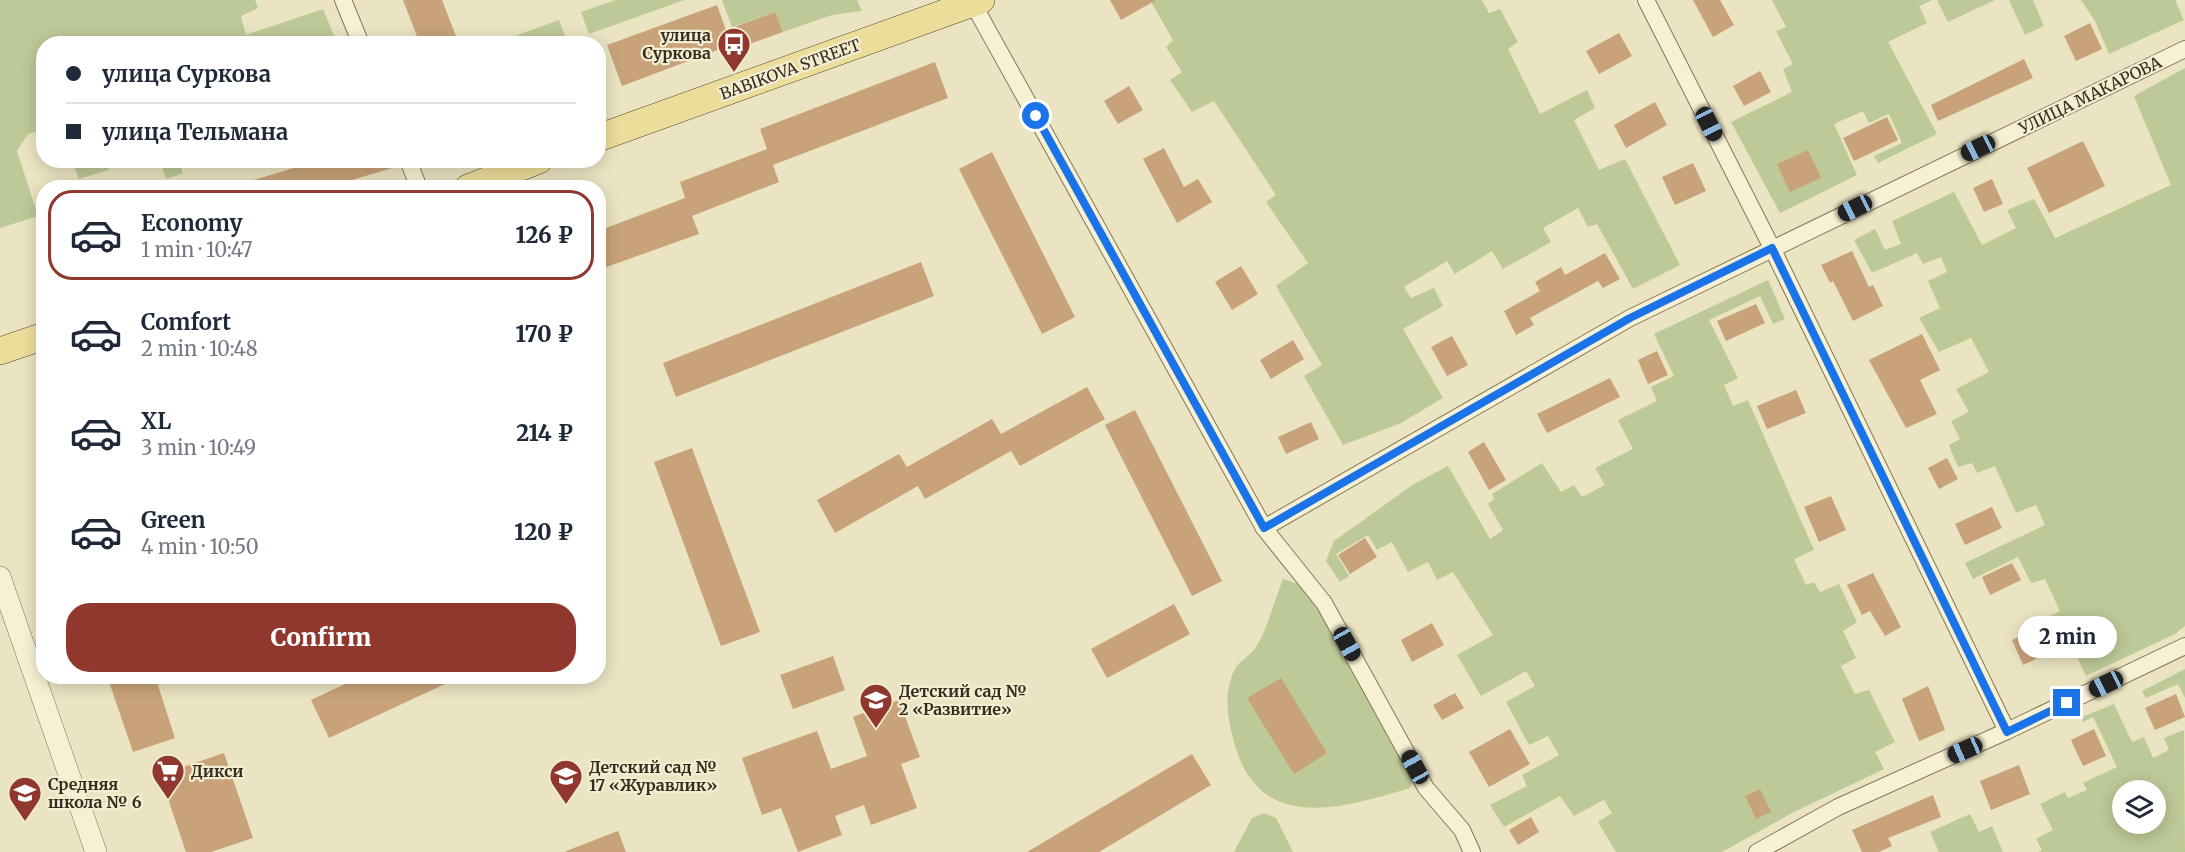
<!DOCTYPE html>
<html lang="en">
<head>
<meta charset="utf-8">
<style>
	body { margin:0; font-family:Merriweather,serif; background:#f2f2f3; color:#1f2937; height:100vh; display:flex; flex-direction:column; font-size:22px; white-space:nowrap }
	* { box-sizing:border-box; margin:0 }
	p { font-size:20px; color:#747a83 }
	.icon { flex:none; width:33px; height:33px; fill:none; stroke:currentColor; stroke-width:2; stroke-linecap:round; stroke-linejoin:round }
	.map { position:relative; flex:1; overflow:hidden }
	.panel { position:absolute; left:36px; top:180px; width:570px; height:504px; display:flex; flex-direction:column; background:#fff; border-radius:24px; box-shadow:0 3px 15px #0003 }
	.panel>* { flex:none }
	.hud { position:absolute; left:36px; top:36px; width:570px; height:132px; border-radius:24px; box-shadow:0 3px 15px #0003; display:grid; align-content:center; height:132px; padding:0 30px; background:#fff }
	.fabs { position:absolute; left:2112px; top:780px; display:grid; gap:12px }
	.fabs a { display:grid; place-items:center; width:54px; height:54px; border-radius:50%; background:#fff; box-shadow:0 3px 15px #0003; font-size:30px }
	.end { position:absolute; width:27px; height:27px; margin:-14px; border:8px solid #1a73e8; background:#fff; box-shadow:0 0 0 3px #fff }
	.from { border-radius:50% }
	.bubble { position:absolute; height:42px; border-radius:21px; background:#fff; box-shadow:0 3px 15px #0003; font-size:20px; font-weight:800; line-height:42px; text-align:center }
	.car { position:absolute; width:18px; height:36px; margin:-18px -9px; border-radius:8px; box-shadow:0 0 4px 2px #0007; background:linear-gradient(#222 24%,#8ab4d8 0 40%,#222 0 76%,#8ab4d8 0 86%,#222 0) }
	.hud b { display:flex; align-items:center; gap:21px; height:57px; font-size:22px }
	.hud b+b { border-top:2px solid #e0e1e3 }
	.hud i { width:15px; height:15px; background:#1f2937 }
	ul { padding:10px 0 0; list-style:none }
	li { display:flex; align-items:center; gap:18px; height:90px; margin:0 12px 9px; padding:0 18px; border:3px solid transparent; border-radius:24px }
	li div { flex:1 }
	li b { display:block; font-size:22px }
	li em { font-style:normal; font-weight:800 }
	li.current { border-color:#90382d }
	li>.icon { width:54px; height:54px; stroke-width:1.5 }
	.primary-button { display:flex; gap:12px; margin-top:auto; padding:12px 30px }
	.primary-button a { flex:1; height:69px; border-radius:24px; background:#90382d; color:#fff; font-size:24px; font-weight:800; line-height:69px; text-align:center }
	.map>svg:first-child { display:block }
	.green { fill:#bdc996; fill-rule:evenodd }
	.building { fill:#c8a379 }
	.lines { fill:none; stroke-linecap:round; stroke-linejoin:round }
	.minor-casing { stroke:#84755a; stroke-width:18 }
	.tertiary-casing { stroke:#84755a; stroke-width:22 }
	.primary-casing { stroke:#52432e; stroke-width:28 }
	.minor { stroke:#f7f1d4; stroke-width:16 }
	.tertiary { stroke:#f7f1d4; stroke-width:21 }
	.primary { stroke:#eddd9b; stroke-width:27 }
	.route { stroke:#1a73e8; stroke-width:8 }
	.labels { text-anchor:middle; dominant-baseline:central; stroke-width:4.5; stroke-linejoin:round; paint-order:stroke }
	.poi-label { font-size:16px; font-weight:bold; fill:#352b1e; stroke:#f3edd1; text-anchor:start }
	.street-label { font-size:16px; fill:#352b1e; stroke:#f3edd1 }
</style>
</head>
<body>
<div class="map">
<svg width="2185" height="852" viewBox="0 0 2185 852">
	<rect width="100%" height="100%" fill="#ebe4c2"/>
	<g class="green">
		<polygon points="0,0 255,0 258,8 241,16 246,35 323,9 337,43 44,44 43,130 28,134 17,151 38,216 0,228"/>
		<polygon points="616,0 684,0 589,34 581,12"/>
		<polygon points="722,0 857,0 862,11 832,15 783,32 775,12 732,27"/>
		<polygon points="1150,0 1482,0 1489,13 1500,9 1518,42 1508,49 1540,114 1587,90 1595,108 1574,120 1599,170 1625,159 1680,265 1633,289 1597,224 1588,227 1578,208 1543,228 1551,242 1503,269 1492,251 1455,274 1447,261 1404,287 1411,298 1434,288 1443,306 1403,329 1443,398 1401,423 1343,445 1304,376 1322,365 1276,286 1308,263 1266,202 1276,195 1214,101 1192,112 1170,80 1182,72 1166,47 1173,40"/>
		<polygon points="1772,0 1932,0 1919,6 1927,23 1888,42 1937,134 1878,163 1874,156 1902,143 1889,114 1869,123 1863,111 1834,124 1857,175 1780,213 1731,122 1792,92 1783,69 1793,64 1776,31 1786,27"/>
		<polygon points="1937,0 1995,0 1948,22"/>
		<polygon points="2009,0 2033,0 2044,26 2025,35"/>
		<polygon points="2081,0 2175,0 2184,20 2109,54 2095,21"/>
		<polygon points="559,20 568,43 496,43"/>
		<polygon points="2185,68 2185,626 2175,634 2086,676 2071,644 2057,649 2043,620 2060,611 2045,579 2031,583 2018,557 1973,579 1965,563 2045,525 2036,505 2016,513 1995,466 1977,473 1972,463 1958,467 1949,445 1960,439 1951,421 1969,412 1956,389 1989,372 1971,338 1939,352 1919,318 1940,308 1928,281 1947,272 1941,257 1923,264 1917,253 1872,273 1854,240 1875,229 1885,250 1901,244 1892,221 1954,192 1982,245 2016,228 2007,210 2034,199 2055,238 2171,185 2134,96"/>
		<polygon points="72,161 107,161 109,170 79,179"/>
		<polygon points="160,161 181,161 179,162 183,173 166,179"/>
		<polygon points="1768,280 1785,319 1773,324 1760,296 1709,320 1738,378 1724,385 1733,406 1748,400 1814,550 1794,559 1806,585 1814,582 1820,592 1839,584 1857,622 1843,631 1856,658 1841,666 1855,694 1869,690 1895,742 1875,752 1884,769 1792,813 1722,852 1616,852 1598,822 1612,813 1604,800 1574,816 1560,796 1504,827 1490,805 1527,786 1522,775 1559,755 1548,736 1529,745 1506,702 1535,686 1526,671 1481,696 1457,655 1493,635 1453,572 1437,580 1428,562 1408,572 1392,542 1377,550 1368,535 1336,554 1349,576 1340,582 1326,561 1334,541 1414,484 1448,466 1490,539 1503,530 1488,504 1494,499 1492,494 1542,463 1561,492 1574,485 1582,497 1605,485 1595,468 1633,449 1618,420 1657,401 1651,387 1674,376 1654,334"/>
		<path d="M 1283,579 L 1301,585 L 1315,603 L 1414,778 L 1410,788 C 1340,809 1256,835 1233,738 C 1227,717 1224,692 1234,671 C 1238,661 1250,656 1256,647 C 1267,630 1275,599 1283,579 Z"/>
		<polygon points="2185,669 2185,698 2178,684 2146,698 2142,691"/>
		<path d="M 2114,704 L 2132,742 L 2144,737 L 2153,758 L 2169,750 L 2164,738 L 2184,730 L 2185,852 L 2038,852 L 2042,850 L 2036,839 L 2053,830 L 2040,804 L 2065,792 L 2068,798 L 2087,790 L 2083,783 L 2117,767 L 2093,717 L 2083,722 L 2082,717 ZM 2122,790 L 2156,790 L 2156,824 L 2122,824 Z"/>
		<polygon points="1264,813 1276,818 1293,852 1234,852 1252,818"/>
		<polygon points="1970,814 1979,832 1992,826 2003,852 1939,852 1930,832"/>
	</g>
	<g class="building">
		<polygon points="403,0 442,0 459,44 420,44"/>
		<polygon points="1110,0 1156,0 1121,20"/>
		<polygon points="1693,0 1720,0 1734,25 1713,37"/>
		<polygon points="717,5 726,30 775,12 783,32 721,54 720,49 622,86 607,45"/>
		<polygon points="2090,23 2102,49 2076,61 2064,36"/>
		<polygon points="1619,33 1632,56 1599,74 1586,51"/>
		<polygon points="2024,59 2033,78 1938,121 1931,105"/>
		<polygon points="935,62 948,98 773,165 779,182 692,216 699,234 598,270 598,231 685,198 680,182 767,149 760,129"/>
		<polygon points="1760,71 1771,92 1744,106 1733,86"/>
		<polygon points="1129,86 1143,110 1118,124 1104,101"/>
		<polygon points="1655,102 1667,125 1626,148 1614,125"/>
		<polygon points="1887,117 1898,140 1854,161 1843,138"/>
		<polygon points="2083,141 2105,186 2049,213 2027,168"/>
		<polygon points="1164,148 1184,187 1198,179 1212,202 1177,223 1143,159"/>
		<polygon points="1808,150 1821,178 1790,192 1777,164"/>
		<polygon points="992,152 1075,317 1042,334 959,169"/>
		<polygon points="320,160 398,160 399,166 325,188 245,188 244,183"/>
		<polygon points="1693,163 1706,191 1675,205 1662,177"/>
		<polygon points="1992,179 2003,204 1984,212 1973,188"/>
		<polygon points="1852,251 1869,287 1873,285 1883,306 1853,321 1833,281 1830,283 1821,265"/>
		<polygon points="1605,253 1620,279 1603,288 1598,281 1530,318 1534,325 1516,335 1504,311 1540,291 1535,282 1561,267 1565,275"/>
		<polygon points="921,262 934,296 676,397 663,363"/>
		<polygon points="1241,266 1258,294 1232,310 1215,282"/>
		<polygon points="1756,304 1765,323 1726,341 1717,321"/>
		<polygon points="1922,334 1940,370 1920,380 1937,414 1906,428 1869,360"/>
		<polygon points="1452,336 1468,365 1447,376 1431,347"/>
		<polygon points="1293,340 1304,359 1271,379 1260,360"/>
		<polygon points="1657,351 1668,375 1648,384 1638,360"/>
		<polygon points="1610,378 1620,397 1547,433 1537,414"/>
		<polygon points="1087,387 1105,419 1020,466 1011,451 925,499 918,486 835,533 817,500 899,454 907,467 992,419 1001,434"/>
		<polygon points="1796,390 1806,413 1767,429 1757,406"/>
		<polygon points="1135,410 1222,581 1192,596 1105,425"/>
		<polygon points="1311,422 1319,439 1286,454 1278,437"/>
		<polygon points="1484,442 1506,480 1489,490 1468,452"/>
		<polygon points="692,448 760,632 721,646 654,462"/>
		<polygon points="1947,458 1958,479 1939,489 1928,468"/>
		<polygon points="1831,496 1846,530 1819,542 1804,507"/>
		<polygon points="1992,507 2002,528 1965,545 1955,524"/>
		<polygon points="1365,538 1377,557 1350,574 1338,555"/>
		<polygon points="2012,563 2021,580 1990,595 1982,577"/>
		<polygon points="1873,573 1901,627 1885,636 1870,611 1862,615 1847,585"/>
		<polygon points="1174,604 1190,634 1107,678 1091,649"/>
		<polygon points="1432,623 1444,645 1412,662 1401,640"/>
		<polygon points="2039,627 2051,652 2023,665 2012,640"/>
		<polygon points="833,656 845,690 793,709 780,675"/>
		<polygon points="107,676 155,676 175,738 133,752"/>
		<polygon points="362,676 462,676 329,738 311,700"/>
		<polygon points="1281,678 1327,753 1294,774 1247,698"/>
		<polygon points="1928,686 1945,730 1919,741 1902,699"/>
		<polygon points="1455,693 1464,708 1442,720 1433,705"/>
		<polygon points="2176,694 2185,717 2155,730 2145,708"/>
		<polygon points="899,700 920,757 901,764 917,808 871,825 864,805 835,816 842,835 798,852 781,808 762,815 742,758 817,731 831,769 867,756 853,717"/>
		<polygon points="1510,729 1530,764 1489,787 1469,752"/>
		<polygon points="2094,729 2106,756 2083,766 2071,740"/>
		<polygon points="224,753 253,838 211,852 186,852 160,775"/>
		<polygon points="1192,754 1211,785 1099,852 1027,852"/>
		<polygon points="2019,765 2030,794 1991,810 1980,781"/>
		<polygon points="1760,789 1771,812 1756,819 1745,796"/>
		<polygon points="1933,795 1941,817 1888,838 1892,846 1879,852 1862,852 1852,830"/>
		<polygon points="1531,817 1539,832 1518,845 1509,830"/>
		<polygon points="618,831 626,852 566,852 566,851"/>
	</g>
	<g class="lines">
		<defs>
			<g id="minor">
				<polyline points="343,0 361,44"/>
				<polyline points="971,0 1264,528 1324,603 1426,788 1462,830 1472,852"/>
				<polyline points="1646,0 1772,248 2007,731"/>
				<polyline points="408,160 419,188"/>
				<polyline points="1264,528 1630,318 2185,49"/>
				<polyline points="1757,852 1838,807 2007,731 2185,646"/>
			</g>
			<polyline id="tertiary" points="0,577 96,852"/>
			<g id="primary">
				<polyline points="598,138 981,0"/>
				<polyline points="468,188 539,160"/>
				<polyline points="0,351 44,336"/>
			</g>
		</defs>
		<use href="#minor" class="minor-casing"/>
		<use href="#tertiary" class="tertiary-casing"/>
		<use href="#primary" class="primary-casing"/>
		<use href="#minor" class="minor"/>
		<use href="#tertiary" class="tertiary"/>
		<use href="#primary" class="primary"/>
	</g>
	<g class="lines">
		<polyline class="route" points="1036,116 1264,528 1630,318 1772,248 2007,732 2067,703"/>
	</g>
	<defs>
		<symbol id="bus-pin" viewBox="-11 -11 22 30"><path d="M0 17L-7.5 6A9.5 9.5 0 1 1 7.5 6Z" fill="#90382d" stroke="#f3edd1"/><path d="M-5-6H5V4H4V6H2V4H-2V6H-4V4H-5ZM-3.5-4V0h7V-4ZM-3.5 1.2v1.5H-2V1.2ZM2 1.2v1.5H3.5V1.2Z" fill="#fff"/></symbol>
		<symbol id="school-pin" viewBox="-11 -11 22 30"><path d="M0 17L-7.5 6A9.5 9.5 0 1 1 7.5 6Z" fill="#90382d" stroke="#f3edd1"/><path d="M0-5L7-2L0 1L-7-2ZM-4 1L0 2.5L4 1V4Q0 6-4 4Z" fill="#fff"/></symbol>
		<symbol id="supermarket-pin" viewBox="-11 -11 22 30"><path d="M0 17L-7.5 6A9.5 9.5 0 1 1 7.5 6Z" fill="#90382d" stroke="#f3edd1"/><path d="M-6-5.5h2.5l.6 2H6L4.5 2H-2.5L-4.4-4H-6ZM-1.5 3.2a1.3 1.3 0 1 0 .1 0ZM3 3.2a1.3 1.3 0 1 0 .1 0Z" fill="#fff"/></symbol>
	</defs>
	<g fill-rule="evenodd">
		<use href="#bus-pin" x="715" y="25" width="38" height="52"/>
		<use href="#school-pin" x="857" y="681" width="38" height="52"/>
		<use href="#supermarket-pin" x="149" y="752" width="38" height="52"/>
		<use href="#school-pin" x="547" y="757" width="38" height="52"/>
		<use href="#school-pin" x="6" y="774" width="38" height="52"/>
	</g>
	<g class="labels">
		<g class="poi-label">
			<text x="711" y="35" text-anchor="end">улица<tspan x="711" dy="18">Суркова</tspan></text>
			<text x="899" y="691">Детский сад №<tspan x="899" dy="18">2 «Развитие»</tspan></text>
			<text x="589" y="767">Детский сад №<tspan x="589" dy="18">17 «Журавлик»</tspan></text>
			<text x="191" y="771">Дикси</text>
			<text x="48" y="784">Средняя<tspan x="48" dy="18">школа № 6</tspan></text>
		</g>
		<g class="street-label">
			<text transform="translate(790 69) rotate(-20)">BABIKOVA STREET</text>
			<text transform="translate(2090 95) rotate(-26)">УЛИЦА МАКАРОВА</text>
		</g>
	</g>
</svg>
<div class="fabs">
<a><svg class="icon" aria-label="layers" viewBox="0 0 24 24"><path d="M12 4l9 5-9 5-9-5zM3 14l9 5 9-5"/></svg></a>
</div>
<i class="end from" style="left:1036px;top:116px"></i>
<i class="end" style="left:2067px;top:703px"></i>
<div class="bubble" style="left:2018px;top:616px;width:99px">2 min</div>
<i class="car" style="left:1709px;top:124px;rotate:153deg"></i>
<i class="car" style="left:1978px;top:148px;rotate:244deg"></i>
<i class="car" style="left:1855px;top:208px;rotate:244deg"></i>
<i class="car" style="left:1347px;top:644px;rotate:151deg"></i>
<i class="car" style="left:2106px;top:684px;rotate:244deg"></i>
<i class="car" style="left:1965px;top:750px;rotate:246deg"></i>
<i class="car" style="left:1415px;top:767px;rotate:331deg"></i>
<div class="hud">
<b><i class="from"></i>улица Суркова</b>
<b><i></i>улица Тельмана</b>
</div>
<section class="panel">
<ul>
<li class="current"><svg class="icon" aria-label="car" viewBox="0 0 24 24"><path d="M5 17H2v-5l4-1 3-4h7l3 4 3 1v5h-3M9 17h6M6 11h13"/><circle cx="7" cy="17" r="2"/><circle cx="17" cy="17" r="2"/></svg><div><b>Economy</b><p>1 min · 10:47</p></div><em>126 ₽</em></li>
<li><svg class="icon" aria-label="car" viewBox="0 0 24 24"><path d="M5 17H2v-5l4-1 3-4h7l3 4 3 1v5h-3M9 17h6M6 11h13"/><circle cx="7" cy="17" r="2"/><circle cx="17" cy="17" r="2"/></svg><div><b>Comfort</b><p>2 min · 10:48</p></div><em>170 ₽</em></li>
<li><svg class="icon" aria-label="car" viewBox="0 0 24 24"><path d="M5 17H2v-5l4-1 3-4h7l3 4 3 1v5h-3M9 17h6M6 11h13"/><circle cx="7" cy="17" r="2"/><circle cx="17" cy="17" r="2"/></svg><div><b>XL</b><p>3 min · 10:49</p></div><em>214 ₽</em></li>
<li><svg class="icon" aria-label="car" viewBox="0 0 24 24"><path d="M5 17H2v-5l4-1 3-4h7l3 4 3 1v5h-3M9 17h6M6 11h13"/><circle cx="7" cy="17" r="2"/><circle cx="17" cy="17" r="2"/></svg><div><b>Green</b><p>4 min · 10:50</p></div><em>120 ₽</em></li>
</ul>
<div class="primary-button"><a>Confirm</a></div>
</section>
</div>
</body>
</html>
